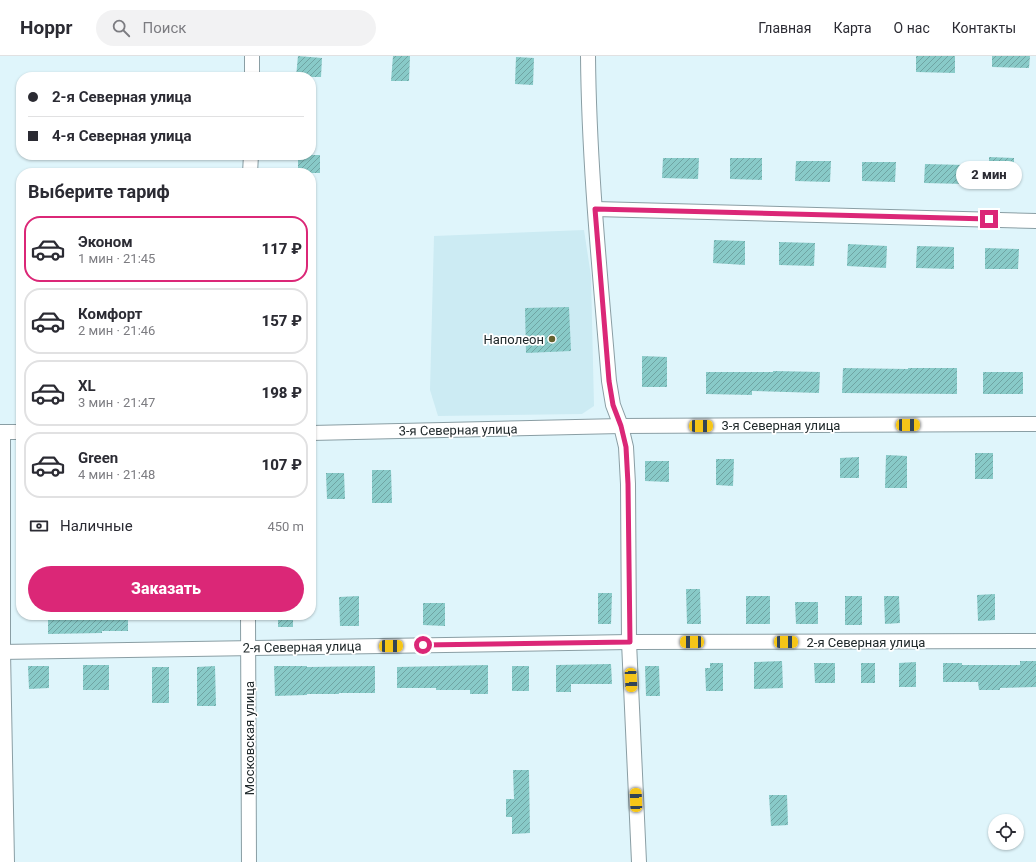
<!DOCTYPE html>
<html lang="ru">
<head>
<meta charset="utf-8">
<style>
	body { margin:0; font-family:Roboto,sans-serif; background:#f2f2f3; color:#2b2b33; height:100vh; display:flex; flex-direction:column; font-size:15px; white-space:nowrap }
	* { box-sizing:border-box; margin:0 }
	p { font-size:13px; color:#7c7c81 }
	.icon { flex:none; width:22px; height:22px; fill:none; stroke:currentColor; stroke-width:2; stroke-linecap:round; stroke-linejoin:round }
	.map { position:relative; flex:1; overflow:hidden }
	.panel { position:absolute; left:16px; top:112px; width:300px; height:452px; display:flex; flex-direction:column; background:#fff; border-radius:16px; box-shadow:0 1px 3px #0004 }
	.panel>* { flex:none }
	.guide { position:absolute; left:16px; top:16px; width:300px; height:88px; border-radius:16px; box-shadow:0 1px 3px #0004; display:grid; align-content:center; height:88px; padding:0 12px; background:#fff }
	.fabs { position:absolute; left:988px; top:758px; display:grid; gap:8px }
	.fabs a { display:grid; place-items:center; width:36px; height:36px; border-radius:50%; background:#fff; box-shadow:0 1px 3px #0004; font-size:20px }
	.end { position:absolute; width:18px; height:18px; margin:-9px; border:5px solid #db2777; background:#fff; box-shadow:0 0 0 2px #fff }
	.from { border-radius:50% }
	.bubble { position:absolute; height:28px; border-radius:14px; background:#fff; box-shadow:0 1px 3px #0004; font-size:13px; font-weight:800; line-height:28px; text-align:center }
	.car { position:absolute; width:12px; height:24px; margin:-12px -6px; border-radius:5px; box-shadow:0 0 3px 1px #0007; background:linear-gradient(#f5c518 24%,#345 0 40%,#f5c518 0 76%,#345 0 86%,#f5c518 0) }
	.guide b { display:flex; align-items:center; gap:14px; height:38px; font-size:15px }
	.guide b+b { border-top:1px solid #e1e1e2 }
	.guide i { width:10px; height:10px; background:#2b2b33 }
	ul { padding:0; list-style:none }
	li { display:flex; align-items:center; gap:12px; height:66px; margin:0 8px 6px; padding:0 4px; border:2px solid #e1e1e2; border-radius:16px }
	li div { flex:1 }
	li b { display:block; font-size:15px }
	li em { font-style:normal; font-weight:800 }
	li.current { border-color:#db2777 }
	li>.icon { width:36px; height:36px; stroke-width:1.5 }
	h2 { padding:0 12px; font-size:18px; line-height:48px }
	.pay { display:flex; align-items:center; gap:10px; height:44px; padding:0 12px; font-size:15px }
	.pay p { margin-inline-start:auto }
	.cta { display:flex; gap:8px; margin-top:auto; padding:8px 12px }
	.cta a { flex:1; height:46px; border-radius:24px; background:#db2777; color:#fff; font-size:16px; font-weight:800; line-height:46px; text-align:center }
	header { display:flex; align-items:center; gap:24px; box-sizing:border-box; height:56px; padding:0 20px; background:#fff; border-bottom:1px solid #e1e1e2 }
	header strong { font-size:19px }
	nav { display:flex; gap:22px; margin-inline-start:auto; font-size:14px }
	.search { width:280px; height:36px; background:#f2f2f3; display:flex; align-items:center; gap:10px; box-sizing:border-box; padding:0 14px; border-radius:22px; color:#7c7c81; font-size:15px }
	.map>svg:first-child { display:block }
	.built { fill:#ccebf3 }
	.building { fill:url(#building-hatch) }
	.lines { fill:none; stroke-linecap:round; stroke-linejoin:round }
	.minor-casing { stroke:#8a9ea4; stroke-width:16 }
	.minor { stroke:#fff; stroke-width:14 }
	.route { stroke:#db2777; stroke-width:5 }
	.poi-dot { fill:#65622f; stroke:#fff; stroke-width:1.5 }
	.labels { text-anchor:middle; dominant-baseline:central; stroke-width:3.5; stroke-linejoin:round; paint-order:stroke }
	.poi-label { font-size:13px; fill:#20292b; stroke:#fff; text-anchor:end }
	.street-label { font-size:13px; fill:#20292b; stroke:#fff }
</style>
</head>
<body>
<header>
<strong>Hoppr</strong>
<div class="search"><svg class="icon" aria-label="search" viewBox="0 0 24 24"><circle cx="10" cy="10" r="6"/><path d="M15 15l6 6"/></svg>Поиск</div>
<nav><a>Главная</a><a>Карта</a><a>О нас</a><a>Контакты</a></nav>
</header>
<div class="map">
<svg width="1036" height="806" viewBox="0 0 1036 806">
	<defs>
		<pattern id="building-hatch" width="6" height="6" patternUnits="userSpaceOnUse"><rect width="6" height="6" fill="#88cac8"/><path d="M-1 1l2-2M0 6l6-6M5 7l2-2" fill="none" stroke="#6fa4a3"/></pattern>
	</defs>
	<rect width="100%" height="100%" fill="#dff5fb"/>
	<polygon class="built" points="584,174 591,220 594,350 582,358 438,360 430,334 434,180"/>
	<g class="building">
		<polygon points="298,0 322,2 321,21 296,21"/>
		<polygon points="393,0 410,0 409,25 391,25"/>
		<polygon points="916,0 955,0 955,17 916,16"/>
		<polygon points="992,0 1030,0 1029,12 992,11"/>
		<polygon points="516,1 534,2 533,29 515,28"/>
		<rect x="298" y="99" width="22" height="18"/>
		<polygon points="989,101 1014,102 1014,128 989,127"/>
		<polygon points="663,102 699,102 698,123 662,122"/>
		<polygon points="730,102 762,102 762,124 730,123"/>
		<polygon points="796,105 831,105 830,126 795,125"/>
		<polygon points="862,106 896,106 895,126 862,125"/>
		<polygon points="925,108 965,109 965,128 924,127"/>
		<polygon points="714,184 745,185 745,209 713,207"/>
		<polygon points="779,186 815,187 814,210 779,209"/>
		<polygon points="848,188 887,190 886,212 847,210"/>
		<polygon points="917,190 954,191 954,213 916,212"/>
		<polygon points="985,192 1019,193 1018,213 985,213"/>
		<polygon points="569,251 571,295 526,297 525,252"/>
		<polygon points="642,300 667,301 667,331 642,331"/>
		<polygon points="843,312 908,313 908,312 957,312 957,338 842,337"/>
		<polygon points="773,315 820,316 819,337 752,335 752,339 706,338 706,316 773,316"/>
		<rect x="983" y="316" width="40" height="22"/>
		<rect x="975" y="397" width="18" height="26"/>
		<polygon points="886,399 907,400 907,432 885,432"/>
		<polygon points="859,401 859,422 840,422 840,402"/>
		<polygon points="716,403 734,403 733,430 716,429"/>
		<polygon points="645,405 669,405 669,426 645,425"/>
		<polygon points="372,414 391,414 392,447 372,447"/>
		<polygon points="326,417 344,417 345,443 327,443"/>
		<polygon points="686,533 700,533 701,568 687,568"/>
		<polygon points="598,537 612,537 611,568 598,568"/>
		<polygon points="995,538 995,564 978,565 977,539"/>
		<polygon points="359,540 359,570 340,570 339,541"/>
		<rect x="746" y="540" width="24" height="28"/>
		<rect x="845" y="540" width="17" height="29"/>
		<polygon points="884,540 899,540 900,567 885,568"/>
		<polygon points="795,546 818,546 818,568 796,568"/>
		<polygon points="423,547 445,547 445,570 423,569"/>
		<polygon points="48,559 128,559 128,575 102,575 102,577 48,578"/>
		<rect x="278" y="559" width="15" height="12"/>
		<polygon points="782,605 783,632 754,633 754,606"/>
		<polygon points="1020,605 1036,605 1036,631 1000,632 1000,634 979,634 978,626 943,626 943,607 962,607 962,609 1020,609"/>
		<polygon points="916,606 916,631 899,631 899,607"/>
		<polygon points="710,607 723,607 723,635 706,635 705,612 710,612"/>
		<polygon points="814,607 835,607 835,627 815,627"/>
		<rect x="861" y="607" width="14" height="20"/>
		<polygon points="611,608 612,628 571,628 571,636 556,636 556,609"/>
		<rect x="83" y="609" width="26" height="25"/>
		<polygon points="488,609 488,638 470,638 470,634 436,634 436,632 397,632 397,611"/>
		<polygon points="28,610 49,610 49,632 29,633"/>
		<polygon points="215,610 216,650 197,650 197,611"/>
		<polygon points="274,610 307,610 307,611 375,610 375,637 339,637 339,638 307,638 307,639 275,640"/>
		<rect x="512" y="610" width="17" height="25"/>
		<polygon points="645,610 659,610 660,640 646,640"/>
		<rect x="152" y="611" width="17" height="36"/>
		<polygon points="513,714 529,714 530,777 512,778 512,761 506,761 506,743 514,743"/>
		<polygon points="769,739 787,739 788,769 771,770"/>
	</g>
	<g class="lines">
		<defs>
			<g id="minor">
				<path d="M 588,0 C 589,109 600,217 609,325 L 613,349 L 621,370 L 626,391 L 628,428 L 629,586 L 639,806"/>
				<polyline points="252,21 252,0"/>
				<polyline points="250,117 251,99"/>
				<polyline points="595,153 1036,165"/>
				<polyline points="0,376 21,376"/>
				<polyline points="3,376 3,596 7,806"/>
				<polyline points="311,377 621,370 1036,368"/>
				<polyline points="248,559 249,806"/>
				<polyline points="0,596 629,586 1036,585"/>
			</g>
		</defs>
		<use href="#minor" class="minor-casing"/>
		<use href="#minor" class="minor"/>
	</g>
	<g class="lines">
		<polyline class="route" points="423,589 630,586 628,428 626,391 621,370 613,349 609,325 595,153 989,163"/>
	</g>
	<circle class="poi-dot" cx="552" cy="283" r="4"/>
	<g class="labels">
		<g class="poi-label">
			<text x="544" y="283">Наполеон</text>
		</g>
		<g class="street-label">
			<text x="781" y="369">3-я Северная улица</text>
			<text transform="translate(458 374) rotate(-1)">3-я Северная улица</text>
			<text x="866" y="586">2-я Северная улица</text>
			<text transform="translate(302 591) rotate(-1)">2-я Северная улица</text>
			<text transform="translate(249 682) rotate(-90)">Московская улица</text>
		</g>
	</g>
</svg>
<div class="fabs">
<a><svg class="icon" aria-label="locate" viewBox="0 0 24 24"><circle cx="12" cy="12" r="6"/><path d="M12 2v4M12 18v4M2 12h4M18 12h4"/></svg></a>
</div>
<i class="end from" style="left:423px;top:589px"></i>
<i class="end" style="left:989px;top:163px"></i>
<div class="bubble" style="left:956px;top:105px;width:66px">2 мин</div>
<i class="car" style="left:908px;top:369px;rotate:90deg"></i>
<i class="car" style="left:701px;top:370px;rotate:90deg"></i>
<i class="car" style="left:692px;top:586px;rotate:270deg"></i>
<i class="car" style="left:786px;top:586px;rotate:90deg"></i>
<i class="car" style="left:391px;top:590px;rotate:89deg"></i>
<i class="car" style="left:631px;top:624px;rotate:177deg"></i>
<i class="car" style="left:636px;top:744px;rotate:358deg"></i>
<div class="guide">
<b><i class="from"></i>2-я Северная улица</b>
<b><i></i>4-я Северная улица</b>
</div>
<section class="panel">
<h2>Выберите тариф</h2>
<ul>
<li class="current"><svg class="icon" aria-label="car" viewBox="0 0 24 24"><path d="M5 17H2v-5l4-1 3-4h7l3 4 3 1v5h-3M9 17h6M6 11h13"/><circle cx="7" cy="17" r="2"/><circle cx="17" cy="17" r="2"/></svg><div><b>Эконом</b><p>1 мин · 21:45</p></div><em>117 ₽</em></li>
<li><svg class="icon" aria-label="car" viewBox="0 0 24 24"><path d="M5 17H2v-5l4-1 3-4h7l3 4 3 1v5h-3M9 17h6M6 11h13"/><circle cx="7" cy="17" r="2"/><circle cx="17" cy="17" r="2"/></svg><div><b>Комфорт</b><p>2 мин · 21:46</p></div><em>157 ₽</em></li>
<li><svg class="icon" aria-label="car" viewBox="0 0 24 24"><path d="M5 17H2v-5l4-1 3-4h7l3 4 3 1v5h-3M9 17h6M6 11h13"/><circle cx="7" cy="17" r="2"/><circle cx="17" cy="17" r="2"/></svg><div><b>XL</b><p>3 мин · 21:47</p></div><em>198 ₽</em></li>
<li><svg class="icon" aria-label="car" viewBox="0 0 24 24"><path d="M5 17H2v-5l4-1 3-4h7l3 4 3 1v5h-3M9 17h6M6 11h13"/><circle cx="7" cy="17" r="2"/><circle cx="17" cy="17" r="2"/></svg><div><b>Green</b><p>4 мин · 21:48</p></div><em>107 ₽</em></li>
</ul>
<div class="pay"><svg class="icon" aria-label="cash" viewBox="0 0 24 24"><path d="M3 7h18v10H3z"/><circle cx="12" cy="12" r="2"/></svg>Наличные<p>450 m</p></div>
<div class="cta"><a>Заказать</a></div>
</section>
</div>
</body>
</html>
